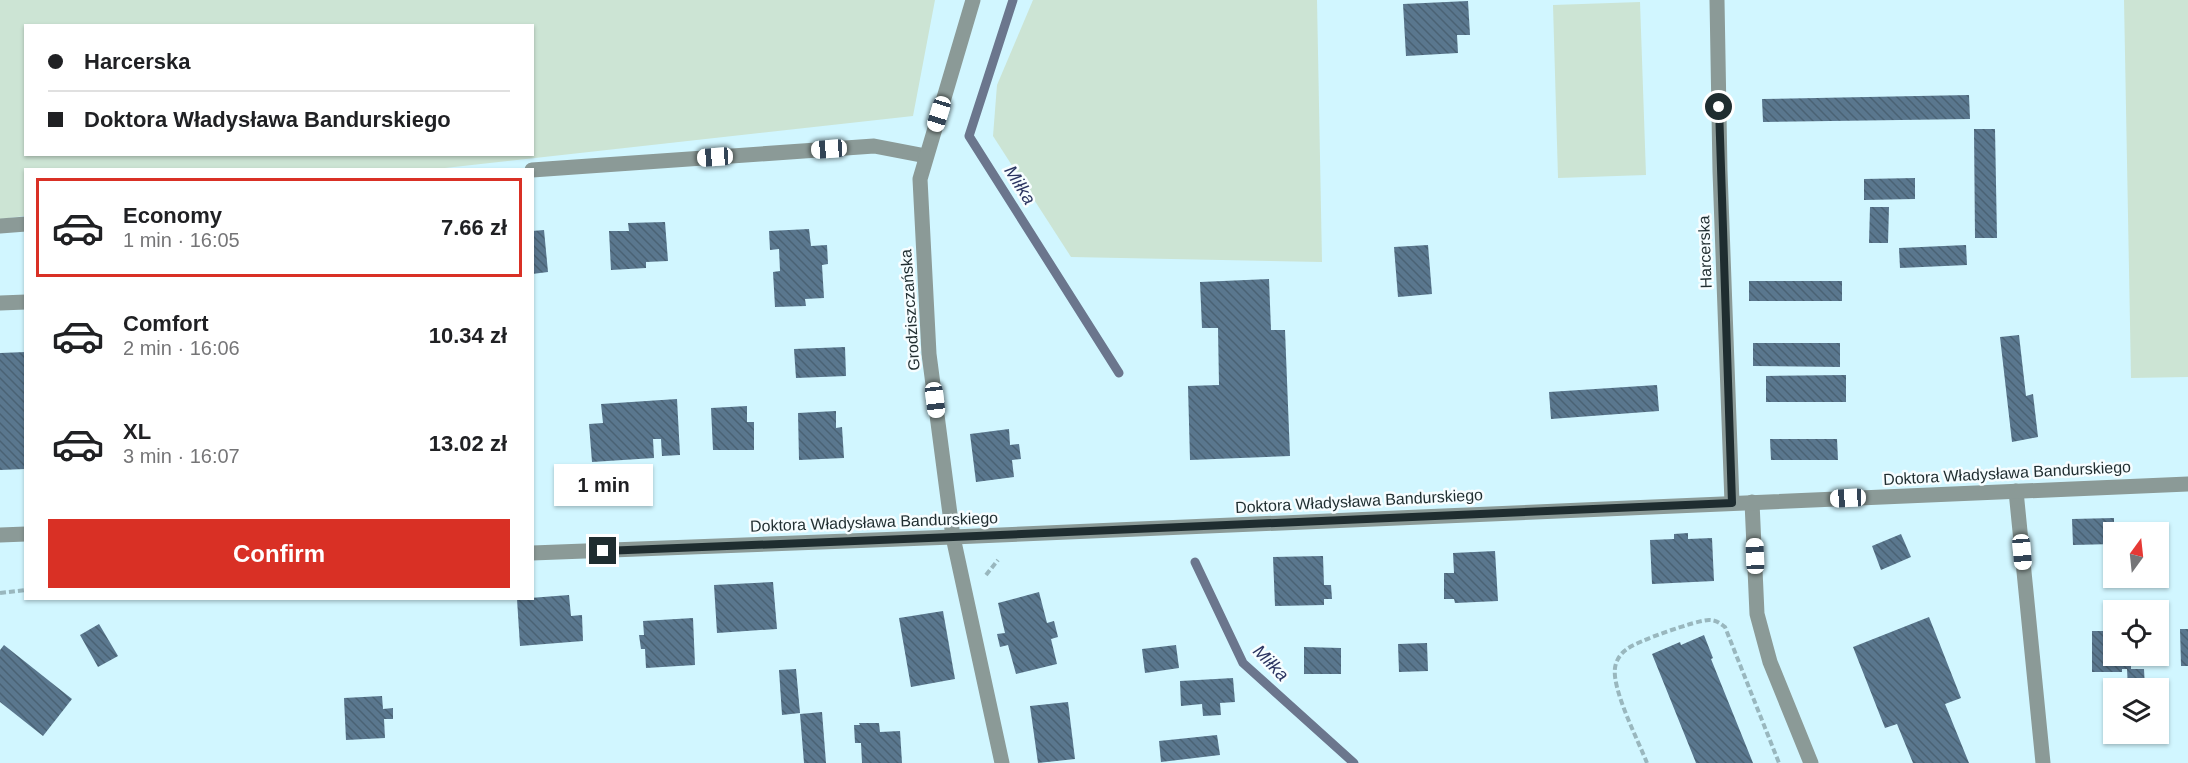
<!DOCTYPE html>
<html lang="en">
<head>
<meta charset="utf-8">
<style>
	body { margin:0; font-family:Arial,sans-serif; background:#f2f2f2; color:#202124; height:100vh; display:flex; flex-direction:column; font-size:22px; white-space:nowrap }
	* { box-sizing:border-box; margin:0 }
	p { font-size:20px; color:#757577 }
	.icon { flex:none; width:33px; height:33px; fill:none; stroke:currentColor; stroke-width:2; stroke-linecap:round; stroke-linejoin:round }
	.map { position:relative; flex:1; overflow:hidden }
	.panel { position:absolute; left:24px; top:168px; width:510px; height:432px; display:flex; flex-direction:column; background:#fff; border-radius:0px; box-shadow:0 2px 4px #0004 }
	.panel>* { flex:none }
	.top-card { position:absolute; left:24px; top:24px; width:510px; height:132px; border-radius:0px; box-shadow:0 2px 4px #0004; display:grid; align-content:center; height:132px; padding:0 24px; background:#fff }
	.needle { width:39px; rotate:15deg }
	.fabs { position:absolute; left:2103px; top:522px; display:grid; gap:12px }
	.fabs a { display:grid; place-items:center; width:66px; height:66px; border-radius:0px; background:#fff; box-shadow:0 2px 4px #0004; font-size:30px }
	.end { position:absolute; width:27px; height:27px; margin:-14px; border:8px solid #1f2d30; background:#fff; box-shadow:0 0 0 3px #fff }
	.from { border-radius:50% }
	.bubble { position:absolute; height:42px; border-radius:0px; background:#fff; box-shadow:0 2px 4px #0004; font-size:20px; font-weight:800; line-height:42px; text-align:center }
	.car { position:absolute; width:18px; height:36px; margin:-18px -9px; border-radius:8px; box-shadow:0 0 4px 2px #0007; background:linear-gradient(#fff 24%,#345 0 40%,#fff 0 76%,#345 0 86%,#fff 0) }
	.top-card b { display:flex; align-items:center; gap:21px; height:57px; font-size:22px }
	.top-card b+b { border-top:2px solid #e0e0e0 }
	.top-card i { width:15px; height:15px; background:#202124 }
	ul { padding:10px 0 0; list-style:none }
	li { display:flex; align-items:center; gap:18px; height:99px; margin:0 12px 9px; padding:0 12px; border:3px solid transparent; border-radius:0px }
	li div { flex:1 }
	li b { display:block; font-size:22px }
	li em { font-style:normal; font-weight:800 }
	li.current { border-color:#d93025 }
	li>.icon { width:54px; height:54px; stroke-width:1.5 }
	.primary-button { display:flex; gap:12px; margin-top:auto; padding:12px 24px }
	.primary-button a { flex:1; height:69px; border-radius:0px; background:#d93025; color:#fff; font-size:24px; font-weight:800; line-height:69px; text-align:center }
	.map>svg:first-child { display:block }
	.green { fill:#cce4d4; fill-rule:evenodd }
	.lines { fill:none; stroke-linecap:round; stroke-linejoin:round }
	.stream { stroke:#6b768d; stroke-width:9 }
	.building { fill:url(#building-back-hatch) }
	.path { stroke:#99b7be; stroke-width:4; stroke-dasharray:6 3; stroke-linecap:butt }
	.lane { stroke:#8b9a97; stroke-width:15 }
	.street { stroke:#8b9a97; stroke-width:15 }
	.route { stroke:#1f2d30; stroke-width:8 }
	.labels { text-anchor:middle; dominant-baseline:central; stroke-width:5; stroke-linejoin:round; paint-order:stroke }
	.street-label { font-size:16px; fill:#1f2d30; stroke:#f6fdff }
	.water-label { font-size:18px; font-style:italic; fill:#2b3461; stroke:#f6fdff }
</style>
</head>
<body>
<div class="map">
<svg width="2188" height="763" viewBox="0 0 2188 763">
	<defs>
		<pattern id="building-back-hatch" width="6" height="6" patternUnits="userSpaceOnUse" patternTransform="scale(1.5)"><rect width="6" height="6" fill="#5a778e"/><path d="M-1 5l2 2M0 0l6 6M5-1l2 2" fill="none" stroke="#4a6274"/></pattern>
	</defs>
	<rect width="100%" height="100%" fill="#d1f6ff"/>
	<g class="green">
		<path d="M 0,0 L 935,0 L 913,116 L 436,169 L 26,170 L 25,216 L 0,219 ZM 26,26 L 532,26 L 532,154 L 26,154 Z"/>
		<polygon points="1033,0 1317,0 1322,262 1071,257 993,136 997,85"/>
		<polygon points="2124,0 2188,0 2188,377 2131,378"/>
		<polygon points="1640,2 1646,175 1558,178 1553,5"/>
	</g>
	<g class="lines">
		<g class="stream">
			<polyline points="1013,0 969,136 1119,373"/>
			<polyline points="1195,562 1243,663 1354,763"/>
		</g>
	</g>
	<g class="building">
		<polygon points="1468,1 1470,35 1457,35 1458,53 1406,56 1403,4"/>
		<polygon points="1969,95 1970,119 1763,122 1762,99"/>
		<polygon points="1974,129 1995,129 1997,238 1975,238"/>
		<polygon points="1915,178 1915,199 1864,200 1864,179"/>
		<polygon points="1870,207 1889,207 1888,243 1869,243"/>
		<polygon points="665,222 668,261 646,262 646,268 611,270 609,231 629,231 628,223"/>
		<polygon points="809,229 811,246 827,245 828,264 822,265 824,298 805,299 806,306 775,307 773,272 780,271 779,249 770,250 769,231"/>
		<polygon points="544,230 548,272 532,274 532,231"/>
		<polygon points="1428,245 1432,294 1398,297 1394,247"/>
		<polygon points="1966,245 1967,265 1900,268 1899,248"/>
		<polygon points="1269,279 1271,330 1285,330 1290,456 1190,460 1188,386 1219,385 1218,328 1202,328 1200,282"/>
		<rect x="1749" y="281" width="93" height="20"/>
		<polygon points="2019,335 2026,396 2033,394 2038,437 2012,442 2000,337"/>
		<polygon points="1753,343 1840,343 1840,367 1753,366"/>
		<polygon points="845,347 846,376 796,378 794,349"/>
		<polygon points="26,352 26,469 0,470 0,353"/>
		<polygon points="1846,375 1846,402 1766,402 1766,376"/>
		<polygon points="1657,385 1659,411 1551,419 1549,392"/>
		<polygon points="677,399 680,455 662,456 661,439 653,439 654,458 592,462 589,424 603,423 601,404"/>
		<polygon points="747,406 747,422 754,422 754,450 713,450 711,408"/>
		<polygon points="836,411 836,428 842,427 844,458 799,460 798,413"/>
		<polygon points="1009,429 1010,445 1019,444 1021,459 1012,460 1014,477 976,482 970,434"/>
		<polygon points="1770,439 1837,439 1838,460 1771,460"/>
		<polygon points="2114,518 2114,544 2073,545 2072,519"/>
		<polygon points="1688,533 1688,539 1712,538 1714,581 1652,584 1650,540 1674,539 1674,534"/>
		<polygon points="1901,534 1911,557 1881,570 1872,546"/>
		<polygon points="1495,551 1498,601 1455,603 1454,599 1444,599 1444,573 1454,573 1453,553"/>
		<polygon points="1323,556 1324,585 1331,585 1332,599 1324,599 1324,605 1275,606 1273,557"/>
		<polygon points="773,582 777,629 717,633 714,585"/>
		<polygon points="1039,592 1047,623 1054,621 1058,637 1051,639 1057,664 1016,674 1008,645 1000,647 997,634 1005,633 998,603"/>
		<polygon points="569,595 571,616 582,615 583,641 520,646 517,599"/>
		<polygon points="943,611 955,679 911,687 899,618"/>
		<polygon points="1929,617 1961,698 1945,704 1969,763 1913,763 1897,724 1885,728 1853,647"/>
		<polygon points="693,618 695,665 646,668 645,649 641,649 639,635 644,635 643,621"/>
		<polygon points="99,624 118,656 98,667 80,635"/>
		<polygon points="2180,629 2188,629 2188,666 2181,666"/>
		<polygon points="2092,631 2114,631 2114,656 2131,656 2131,669 2144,669 2145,688 2128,688 2127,669 2122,669 2122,672 2092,672"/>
		<polygon points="1704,635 1713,658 1711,659 1753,763 1696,763 1652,654 1680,642 1681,645"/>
		<polygon points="1427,643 1428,671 1399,672 1398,644"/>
		<polygon points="4,645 72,699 43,736 0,702 0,650"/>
		<polygon points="1176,645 1179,668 1145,673 1142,649"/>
		<polygon points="1304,647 1341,648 1341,674 1304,674"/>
		<polygon points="796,669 800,713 782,715 779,670"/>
		<polygon points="1233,678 1235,702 1220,703 1221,715 1203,716 1202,704 1181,706 1180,681"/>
		<polygon points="2168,686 2169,703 2158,703 2158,687"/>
		<polygon points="382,696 383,709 393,708 393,719 384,719 385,738 346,740 344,698"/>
		<polygon points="1068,702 1075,759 1038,763 1030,706"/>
		<polygon points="822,712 826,763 804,763 800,714"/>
		<polygon points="859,723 879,723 880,732 900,731 902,763 862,763 861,743 855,743 854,725 860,725"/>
		<polygon points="1217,735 1220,755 1161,762 1159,741"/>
	</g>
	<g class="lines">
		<g class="path">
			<polyline points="986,575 998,560"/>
			<polyline points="0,593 26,590"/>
			<path d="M 1647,763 C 1638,740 1612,690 1615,668 C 1616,660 1621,653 1627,649 C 1637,641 1697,620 1709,620 C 1716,620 1720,623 1725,627 L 1779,763"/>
		</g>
		<g class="lane">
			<polyline points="532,170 874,146 926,156"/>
			<polyline points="0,226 26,224"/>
			<polyline points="0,303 26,302"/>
			<polyline points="2016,491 2043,763"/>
			<polyline points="1752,502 1757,614 1770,662 1811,763"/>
			<polyline points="0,535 26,534"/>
		</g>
		<g class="street">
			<polyline points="973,0 920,179 929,354 953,537 1002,763"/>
			<polyline points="1717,0 1720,171 1732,503"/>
			<polyline points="532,553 953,537 2188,484"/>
		</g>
	</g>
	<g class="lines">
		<polyline class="route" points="603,551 953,537 1732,503 1719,107"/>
	</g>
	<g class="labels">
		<g class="street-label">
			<text transform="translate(1705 252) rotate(-92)">Harcerska</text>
			<text transform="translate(910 310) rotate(-94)">Grodziszczańska</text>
			<text transform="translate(2007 473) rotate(-3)">Doktora Władysława Bandurskiego</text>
			<text transform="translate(1359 501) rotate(-3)">Doktora Władysława Bandurskiego</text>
			<text transform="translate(874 522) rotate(-2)">Doktora Władysława Bandurskiego</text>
		</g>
		<g class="water-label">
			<text transform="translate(1020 185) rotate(58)">Miłka</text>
			<text transform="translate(1271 663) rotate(46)">Miłka</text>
		</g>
	</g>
</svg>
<div class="fabs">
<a><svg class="needle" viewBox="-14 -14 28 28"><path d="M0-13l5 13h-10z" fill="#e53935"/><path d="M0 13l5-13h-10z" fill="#757577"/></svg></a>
<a><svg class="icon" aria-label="locate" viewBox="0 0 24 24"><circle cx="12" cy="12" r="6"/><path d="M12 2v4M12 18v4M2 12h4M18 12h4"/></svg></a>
<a><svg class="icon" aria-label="layers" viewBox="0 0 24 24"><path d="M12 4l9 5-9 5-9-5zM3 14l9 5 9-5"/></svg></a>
</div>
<i class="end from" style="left:1719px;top:107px"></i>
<i class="end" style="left:603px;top:551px"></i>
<div class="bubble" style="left:554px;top:464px;width:99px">1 min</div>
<i class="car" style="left:939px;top:114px;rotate:197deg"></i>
<i class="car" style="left:829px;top:149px;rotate:266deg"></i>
<i class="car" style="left:715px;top:157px;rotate:266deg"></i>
<i class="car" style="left:935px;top:400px;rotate:173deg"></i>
<i class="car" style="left:1848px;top:498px;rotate:267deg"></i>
<i class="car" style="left:2022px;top:552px;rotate:175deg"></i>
<i class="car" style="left:1755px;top:556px;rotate:358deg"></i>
<div class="top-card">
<b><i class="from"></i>Harcerska</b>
<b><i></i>Doktora Władysława Bandurskiego</b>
</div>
<section class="panel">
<ul>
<li class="current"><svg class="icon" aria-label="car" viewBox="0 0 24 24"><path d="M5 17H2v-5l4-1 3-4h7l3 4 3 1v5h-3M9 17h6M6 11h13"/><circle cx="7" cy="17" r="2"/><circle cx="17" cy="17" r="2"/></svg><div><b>Economy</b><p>1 min · 16:05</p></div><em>7.66 zł</em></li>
<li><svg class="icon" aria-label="car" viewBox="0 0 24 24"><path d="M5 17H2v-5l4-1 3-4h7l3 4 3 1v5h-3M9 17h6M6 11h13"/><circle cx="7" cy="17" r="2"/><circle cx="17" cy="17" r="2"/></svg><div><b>Comfort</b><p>2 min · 16:06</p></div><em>10.34 zł</em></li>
<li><svg class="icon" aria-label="car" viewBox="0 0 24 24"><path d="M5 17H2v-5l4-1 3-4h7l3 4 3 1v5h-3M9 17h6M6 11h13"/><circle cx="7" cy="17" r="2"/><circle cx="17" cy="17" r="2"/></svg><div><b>XL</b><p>3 min · 16:07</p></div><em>13.02 zł</em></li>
</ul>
<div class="primary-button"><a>Confirm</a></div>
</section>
</div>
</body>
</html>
